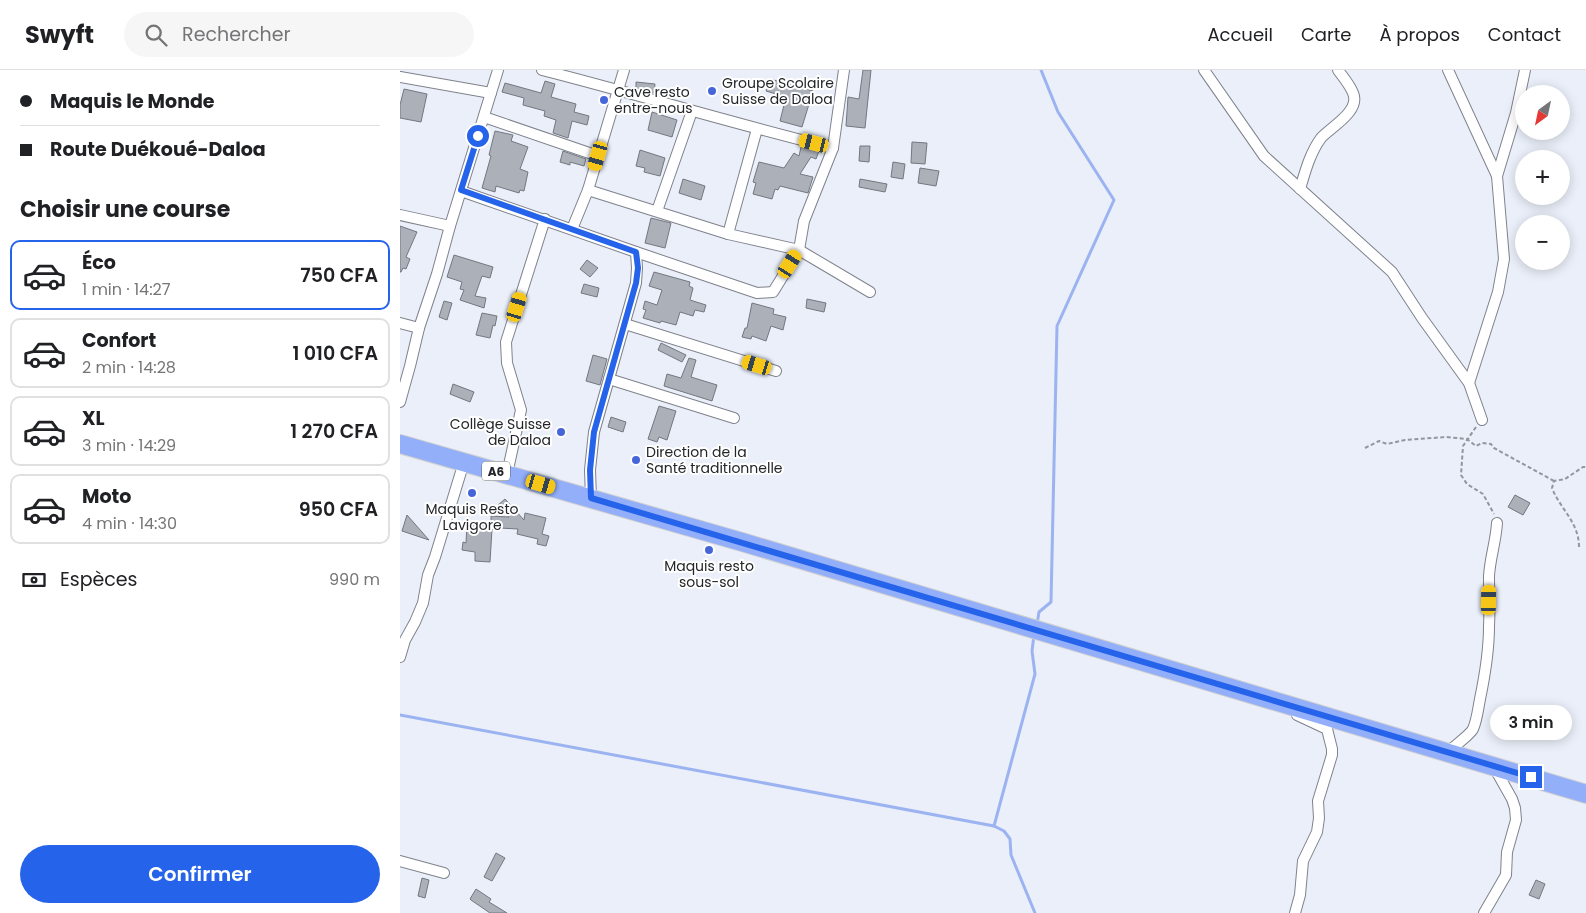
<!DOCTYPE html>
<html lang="fr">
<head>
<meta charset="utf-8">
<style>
	body { margin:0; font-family:Poppins,sans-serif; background:#f6f6f6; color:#202124; height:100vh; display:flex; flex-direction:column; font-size:19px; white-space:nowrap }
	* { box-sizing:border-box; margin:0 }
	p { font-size:16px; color:#757577 }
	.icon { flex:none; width:28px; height:28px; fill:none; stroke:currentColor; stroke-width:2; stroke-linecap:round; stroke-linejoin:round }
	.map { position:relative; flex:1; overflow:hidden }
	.panel { display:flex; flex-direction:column; background:#fff; width:400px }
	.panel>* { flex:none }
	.hud { display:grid; align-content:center; height:110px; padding:0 20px; background:#fff }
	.needle { width:32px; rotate:213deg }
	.tools { position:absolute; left:1115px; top:15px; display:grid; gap:10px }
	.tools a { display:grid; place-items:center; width:55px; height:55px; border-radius:50%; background:#fff; box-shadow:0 2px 12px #0003; font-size:25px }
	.end { position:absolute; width:22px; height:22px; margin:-11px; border:6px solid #2563eb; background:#fff; box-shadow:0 0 0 2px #fff }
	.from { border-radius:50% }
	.bubble { position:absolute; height:35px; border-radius:18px; background:#fff; box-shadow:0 2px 12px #0003; font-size:16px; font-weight:600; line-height:35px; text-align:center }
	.car { position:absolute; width:15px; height:30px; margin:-15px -8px; border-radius:6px; box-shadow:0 0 4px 1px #0007; background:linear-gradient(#f5c518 24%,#345 0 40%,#f5c518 0 76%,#345 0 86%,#f5c518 0) }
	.hud b { display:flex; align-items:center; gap:18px; height:48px; font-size:19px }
	.hud b+b { border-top:1px solid #e0e0e0 }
	.hud i { width:12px; height:12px; background:#202124 }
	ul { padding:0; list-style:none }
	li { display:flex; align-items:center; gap:15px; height:70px; margin:0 10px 8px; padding:0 10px; border:2px solid #e0e0e0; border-radius:10px }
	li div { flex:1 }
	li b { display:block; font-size:19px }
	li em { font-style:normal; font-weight:600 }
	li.on { border-color:#2563eb }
	li>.icon { width:45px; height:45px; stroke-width:1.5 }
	h2 { padding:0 20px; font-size:22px; line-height:60px }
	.pay { display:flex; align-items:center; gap:12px; height:55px; padding:0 20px; font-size:19px }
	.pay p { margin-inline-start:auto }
	.action { display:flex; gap:10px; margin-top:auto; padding:10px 20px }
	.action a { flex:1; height:58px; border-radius:30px; background:#2563eb; color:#fff; font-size:20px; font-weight:600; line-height:58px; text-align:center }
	header { display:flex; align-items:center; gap:30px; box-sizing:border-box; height:70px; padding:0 25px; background:#fff; border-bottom:1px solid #e0e0e0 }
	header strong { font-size:24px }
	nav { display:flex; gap:28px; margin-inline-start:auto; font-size:18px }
	.search { width:350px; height:45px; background:#f6f6f6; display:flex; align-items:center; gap:12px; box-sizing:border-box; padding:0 18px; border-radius:28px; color:#757577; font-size:19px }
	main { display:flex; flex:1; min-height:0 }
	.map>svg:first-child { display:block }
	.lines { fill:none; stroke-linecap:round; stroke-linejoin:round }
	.stream { stroke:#9cb3f1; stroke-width:3 }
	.building { fill:#acb0b9; stroke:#737780 }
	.street-casing { stroke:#7f828c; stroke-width:12 }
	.highway-casing { stroke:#cfcfd0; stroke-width:20 }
	.path { stroke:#92969d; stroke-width:2; stroke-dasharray:4 2.5; stroke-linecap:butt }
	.street { stroke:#fff; stroke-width:10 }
	.highway { stroke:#93aff9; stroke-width:18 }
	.route { stroke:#2563eb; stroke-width:6 }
	.poi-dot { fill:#4665d9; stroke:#fff; stroke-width:2 }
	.labels { text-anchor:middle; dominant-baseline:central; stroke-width:4; stroke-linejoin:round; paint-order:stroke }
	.shield { fill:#fff; stroke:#656668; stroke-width:1 }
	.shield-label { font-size:12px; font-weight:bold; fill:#232528 }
	.poi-label { font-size:14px; fill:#232528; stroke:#fff; text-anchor:start }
</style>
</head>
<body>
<header>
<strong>Swyft</strong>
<div class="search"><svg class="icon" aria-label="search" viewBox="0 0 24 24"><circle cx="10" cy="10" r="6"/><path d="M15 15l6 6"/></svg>Rechercher</div>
<nav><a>Accueil</a><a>Carte</a><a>À propos</a><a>Contact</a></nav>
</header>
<main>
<section class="panel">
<div class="hud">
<b><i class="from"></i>Maquis le Monde</b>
<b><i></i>Route Duékoué-Daloa</b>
</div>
<h2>Choisir une course</h2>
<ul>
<li class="on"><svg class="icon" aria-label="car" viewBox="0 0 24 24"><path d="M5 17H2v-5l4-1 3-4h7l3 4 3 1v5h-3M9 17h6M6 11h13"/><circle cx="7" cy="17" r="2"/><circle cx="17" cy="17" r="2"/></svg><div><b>Éco</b><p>1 min · 14:27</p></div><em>750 CFA</em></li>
<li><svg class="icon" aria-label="car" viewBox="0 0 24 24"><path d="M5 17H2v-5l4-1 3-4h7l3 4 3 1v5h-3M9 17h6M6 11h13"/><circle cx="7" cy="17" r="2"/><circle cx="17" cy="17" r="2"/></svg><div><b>Confort</b><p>2 min · 14:28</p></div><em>1 010 CFA</em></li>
<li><svg class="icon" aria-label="car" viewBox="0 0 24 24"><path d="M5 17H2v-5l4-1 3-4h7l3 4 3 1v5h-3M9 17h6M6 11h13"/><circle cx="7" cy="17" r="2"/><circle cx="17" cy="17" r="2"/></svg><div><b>XL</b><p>3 min · 14:29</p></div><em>1 270 CFA</em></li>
<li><svg class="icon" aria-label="car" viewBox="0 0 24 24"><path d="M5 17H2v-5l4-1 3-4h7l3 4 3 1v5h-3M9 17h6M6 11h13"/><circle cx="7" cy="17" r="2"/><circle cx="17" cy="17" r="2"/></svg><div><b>Moto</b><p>4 min · 14:30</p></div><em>950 CFA</em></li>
</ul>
<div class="pay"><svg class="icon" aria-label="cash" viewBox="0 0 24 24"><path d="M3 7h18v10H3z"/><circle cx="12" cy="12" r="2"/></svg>Espèces<p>990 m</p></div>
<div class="action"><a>Confirmer</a></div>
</section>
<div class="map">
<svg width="1186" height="843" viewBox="0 0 1186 843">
	<rect width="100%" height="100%" fill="#eaeff9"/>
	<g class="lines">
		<g class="stream">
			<polyline points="637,554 639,542 651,532 657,256 714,130 658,42 641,0"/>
			<polyline points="0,645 594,756 604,761 610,769 611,785 635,843"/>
			<polyline points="594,756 635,604 632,581 634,565"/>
		</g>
	</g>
	<g class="building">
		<polygon points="463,0 471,0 465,58 446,56 448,27 459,29"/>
		<polygon points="370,9 413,21 402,57 380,51 386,27 366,21"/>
		<polygon points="145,11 155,14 151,27 176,34 174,42 189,46 187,55 172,51 168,68 153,63 156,50 144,46 145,41 123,35 124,28 102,22 105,13 141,23"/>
		<polygon points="236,12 255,14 254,23 236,18"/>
		<polygon points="4,19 27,24 21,52 0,48 0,35"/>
		<polygon points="252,42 277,50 272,67 248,60"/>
		<polygon points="95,61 113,65 111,71 128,77 120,99 128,102 124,121 120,120 119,123 96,116 95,122 82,118 91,86 89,85"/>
		<polygon points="512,72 527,73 525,94 511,93"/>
		<polygon points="460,76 470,76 469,92 459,91"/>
		<polygon points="401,77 419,81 416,89 411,87 400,104 413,107 408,123 380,116 378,120 375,119 372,129 353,124 356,113 353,112 359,92 384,98 394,83 399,86"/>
		<polygon points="240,80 265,88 260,106 244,102 245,98 236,96"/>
		<polygon points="163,81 186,89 184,96 170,92 170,95 160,92"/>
		<polygon points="493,92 505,94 503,109 491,107"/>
		<polygon points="520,98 539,101 536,116 518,113"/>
		<polygon points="283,109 305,116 301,130 279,123"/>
		<polygon points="460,109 487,114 485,122 459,117"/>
		<polygon points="251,148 271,153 265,178 245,173"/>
		<polygon points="0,156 17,162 6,187 10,189 6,199 3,198 1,202 0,202"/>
		<polygon points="54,185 93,197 90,208 82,206 75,226 86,228 84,238 60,230 64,220 60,219 62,212 47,207"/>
		<polygon points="187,190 198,198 190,207 180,199"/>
		<polygon points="254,202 290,212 289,216 293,218 290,230 306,235 304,242 295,240 293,246 280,242 276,255 261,251 260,253 243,248 246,240 243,239 245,231 257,235 262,220 249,216"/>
		<polygon points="184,214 199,218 197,227 181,223"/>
		<polygon points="407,229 426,233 424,242 406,238"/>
		<polygon points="44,231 52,233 47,250 39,247"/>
		<polygon points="352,233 374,239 373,244 386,247 383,260 371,256 366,271 352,266 351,269 342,267 345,258 347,258"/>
		<polygon points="82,243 97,246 95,256 93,255 90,268 76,265"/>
		<polygon points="261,273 286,285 282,292 258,280"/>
		<polygon points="193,285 207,289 200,315 186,311"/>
		<polygon points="289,288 296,290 291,307 317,315 312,331 264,316 267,304 281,308"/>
		<polygon points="53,314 74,322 70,332 50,324"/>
		<polygon points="259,336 276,341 267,370 259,367 257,372 248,369"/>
		<polygon points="211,347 226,352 223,362 208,357"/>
		<polygon points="1115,425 1130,433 1123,445 1108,437"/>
		<polygon points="105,429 124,450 125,443 146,448 142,464 149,466 146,476 137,474 138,469 117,464 118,459 99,458 98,460 92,459 90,492 75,491 75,482 62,480 63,472 66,473 67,452 91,454 91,446 109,447 98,435"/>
		<polygon points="7,445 29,470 2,461"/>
		<polygon points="96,783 105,788 92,811 84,807"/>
		<polygon points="22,808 29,810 25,828 18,826"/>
		<polygon points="1136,810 1145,814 1139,829 1129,825"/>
		<polygon points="76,819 91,829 89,832 107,843 90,843 71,830 70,829"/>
	</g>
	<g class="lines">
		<defs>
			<g id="street">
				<path d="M 142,0 C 240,25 335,54 433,78"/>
				<polyline points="804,0 864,86 992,202 1022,248 1069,313 1082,350"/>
				<polyline points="1048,0 1097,106"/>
				<polyline points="0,7 91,23"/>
				<polyline points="84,47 198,86"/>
				<path d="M 900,119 C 905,102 910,83 921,68 C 931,57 961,41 953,23 C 950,15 943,7 938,0"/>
				<polyline points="188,120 328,164 399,180 470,222"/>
				<polyline points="61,121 236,182 357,223 373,222 399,180 404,151 433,78 444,0"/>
				<polyline points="257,141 292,41"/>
				<polyline points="0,145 50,156"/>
				<polyline points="172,159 188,120 224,0"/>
				<polyline points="328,164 357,59"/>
				<polyline points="0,253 19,258"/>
				<polyline points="225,254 376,301"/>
				<polyline points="209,309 334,348"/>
				<polyline points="1069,313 1098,222 1104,189 1097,106 1116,43 1125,0"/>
				<polyline points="0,332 10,296 19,258 37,204 50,156 98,0"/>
				<polyline points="107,404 121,340 107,293 106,272 145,149"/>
				<polyline points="191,428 190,400 194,362 236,213 237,198 236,182"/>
				<polyline points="0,587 5,570 15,552 23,533 28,505 35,487 64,392"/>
				<path d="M 1048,682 C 1054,676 1070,665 1073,659 C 1077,650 1078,639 1080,629 C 1085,605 1089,581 1089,556 C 1090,540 1089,523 1089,506 C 1090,488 1096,471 1097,453"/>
				<polyline points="0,791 44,803"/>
				<polyline points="895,843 900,825 903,791 917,762 919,748 918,731 932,685 932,679 927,659 897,645"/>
				<polyline points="1084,843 1106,805 1107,782 1116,750 1115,738 1112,729 1094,697"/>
			</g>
			<polyline id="highway" points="0,374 342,472 1186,724"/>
		</defs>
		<use href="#street" class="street-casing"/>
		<use href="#highway" class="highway-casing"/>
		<g class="path">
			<polyline points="1076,357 1063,376 1061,405 1067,414 1083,424 1094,444"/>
			<polyline points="965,378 979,371 987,374 1005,370 1046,367 1067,369 1076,376 1082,373 1091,374 1094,378 1154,411"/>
			<path d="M 1179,477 C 1179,452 1160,439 1152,418 L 1154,411 L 1165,409 L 1183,397 L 1186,397"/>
		</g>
		<use href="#street" class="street"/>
		<use href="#highway" class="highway"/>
	</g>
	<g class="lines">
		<polyline class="route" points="78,66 61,120 236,182 238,198 236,213 194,362 190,400 191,428 1131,707"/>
	</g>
	<g class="poi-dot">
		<circle cx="312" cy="21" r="5"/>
		<circle cx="204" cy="30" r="5"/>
		<circle cx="161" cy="362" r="5"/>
		<circle cx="236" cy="390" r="5"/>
		<circle cx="72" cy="423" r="5"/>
		<circle cx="309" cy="480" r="5"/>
	</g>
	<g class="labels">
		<rect class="shield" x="82" y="391.5" width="28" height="19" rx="4"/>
		<g class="shield-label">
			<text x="96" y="401">A6</text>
		</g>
		<g class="poi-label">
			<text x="322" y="13">Groupe Scolaire<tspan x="322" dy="16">Suisse de Daloa</tspan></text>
			<text x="214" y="22">Cave resto<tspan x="214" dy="16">entre-nous</tspan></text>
			<text x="151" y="354" text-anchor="end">Collège Suisse<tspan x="151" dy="16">de Daloa</tspan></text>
			<text x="246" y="382">Direction de la<tspan x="246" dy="16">Santé traditionnelle</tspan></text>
			<text x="72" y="439" text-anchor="middle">Maquis Resto<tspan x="72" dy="16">Lavigore</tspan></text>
			<text x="309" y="496" text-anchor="middle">Maquis resto<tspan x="309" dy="16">sous-sol</tspan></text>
		</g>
	</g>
</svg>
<div class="tools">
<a><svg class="needle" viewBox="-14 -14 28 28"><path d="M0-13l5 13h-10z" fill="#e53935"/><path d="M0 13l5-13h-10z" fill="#757577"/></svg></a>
<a>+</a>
<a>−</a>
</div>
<i class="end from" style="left:78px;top:66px"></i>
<i class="end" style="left:1131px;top:707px"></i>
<div class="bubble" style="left:1090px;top:635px;width:82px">3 min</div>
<i class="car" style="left:414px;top:73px;rotate:284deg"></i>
<i class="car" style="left:198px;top:86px;rotate:196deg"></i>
<i class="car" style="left:390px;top:194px;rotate:32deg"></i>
<i class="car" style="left:117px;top:237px;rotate:17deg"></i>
<i class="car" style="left:357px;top:295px;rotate:287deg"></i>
<i class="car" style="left:141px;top:414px;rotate:106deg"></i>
<i class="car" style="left:1089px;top:530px;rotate:1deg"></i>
</div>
</main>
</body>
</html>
